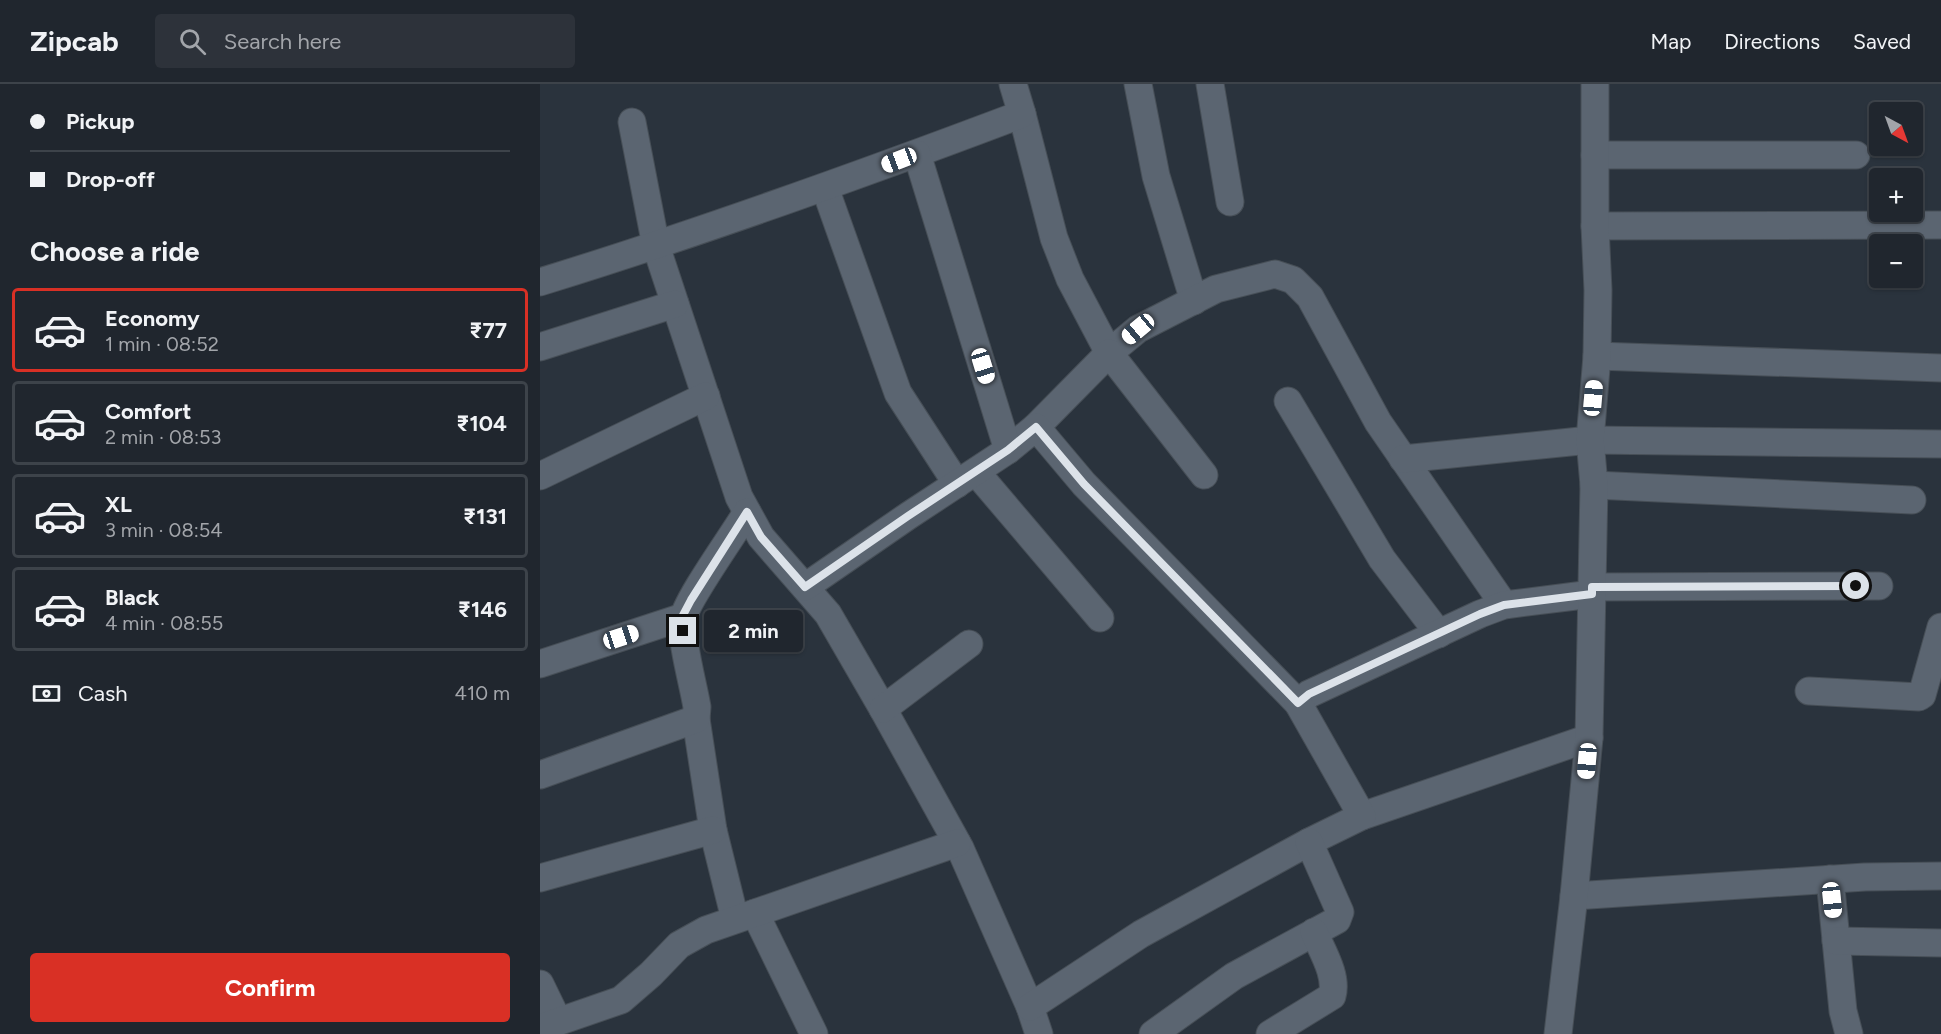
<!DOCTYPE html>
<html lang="en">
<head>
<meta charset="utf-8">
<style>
	body { margin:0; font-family:Figtree,sans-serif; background:#2d323a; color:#f1f3f6; height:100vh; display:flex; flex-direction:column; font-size:22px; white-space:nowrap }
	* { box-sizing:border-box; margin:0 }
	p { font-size:20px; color:#a2a5aa }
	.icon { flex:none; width:33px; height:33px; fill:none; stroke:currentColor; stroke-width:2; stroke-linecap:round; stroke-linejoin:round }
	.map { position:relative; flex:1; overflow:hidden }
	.panel { display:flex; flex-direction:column; background:#20262e; width:540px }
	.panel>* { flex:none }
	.hud { display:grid; align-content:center; height:132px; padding:0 30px; background:#20262e }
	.needle { width:39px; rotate:139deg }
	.buttons { position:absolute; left:1329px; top:18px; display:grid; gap:12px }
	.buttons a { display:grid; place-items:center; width:54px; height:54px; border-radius:6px; background:#20262e; box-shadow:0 2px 4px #0004,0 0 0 2px #3d434a; font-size:30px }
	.end { position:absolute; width:27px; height:27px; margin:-14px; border:8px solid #dce2e9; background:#111; box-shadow:0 0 0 3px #111 }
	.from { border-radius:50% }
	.bubble { position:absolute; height:42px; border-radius:6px; background:#20262e; box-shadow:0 2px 4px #0004,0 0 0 2px #3d434a; font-size:20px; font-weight:700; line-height:42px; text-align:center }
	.car { position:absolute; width:18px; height:36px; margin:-18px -9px; border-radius:8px; box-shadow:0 0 4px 2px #0007; background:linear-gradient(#fff 24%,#345 0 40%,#fff 0 76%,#345 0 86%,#fff 0) }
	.hud b { display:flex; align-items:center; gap:21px; height:57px; font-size:22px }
	.hud b+b { border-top:2px solid #3d434a }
	.hud i { width:15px; height:15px; background:#f1f3f6 }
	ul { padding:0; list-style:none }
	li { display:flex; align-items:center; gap:18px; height:84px; margin:0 12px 9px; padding:0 18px; border:3px solid #3d434a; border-radius:6px }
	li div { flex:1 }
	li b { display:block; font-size:22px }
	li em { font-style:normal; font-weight:700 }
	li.on { border-color:#d93025 }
	li>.icon { width:54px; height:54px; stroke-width:1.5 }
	h2 { padding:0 30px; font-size:27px; line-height:72px }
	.pay { display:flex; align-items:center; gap:15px; height:66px; padding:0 30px; font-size:22px }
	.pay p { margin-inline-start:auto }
	.primary-button { display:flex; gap:12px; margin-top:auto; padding:12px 30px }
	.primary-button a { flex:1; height:69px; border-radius:6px; background:#d93025; color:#fff; font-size:24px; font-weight:700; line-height:69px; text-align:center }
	header { display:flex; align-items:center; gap:36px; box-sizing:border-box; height:84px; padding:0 30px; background:#20262e; border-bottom:2px solid #3d434a }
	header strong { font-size:28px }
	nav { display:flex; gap:33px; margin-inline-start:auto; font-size:21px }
	.search { width:420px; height:54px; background:#2d323a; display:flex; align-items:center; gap:15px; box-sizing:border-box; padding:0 21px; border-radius:6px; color:#a2a5aa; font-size:22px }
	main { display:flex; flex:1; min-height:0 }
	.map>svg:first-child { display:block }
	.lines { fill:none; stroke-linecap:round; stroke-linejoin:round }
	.minor-casing { stroke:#474f57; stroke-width:29 }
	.minor { stroke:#5b6571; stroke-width:27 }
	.route { stroke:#dce2e9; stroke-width:8 }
</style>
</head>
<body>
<header>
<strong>Zipcab</strong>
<div class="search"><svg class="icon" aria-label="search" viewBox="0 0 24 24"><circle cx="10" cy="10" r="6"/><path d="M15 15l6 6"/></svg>Search here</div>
<nav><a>Map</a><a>Directions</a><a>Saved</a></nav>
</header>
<main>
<section class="panel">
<div class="hud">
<b><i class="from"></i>Pickup</b>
<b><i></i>Drop-off</b>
</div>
<h2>Choose a ride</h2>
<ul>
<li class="on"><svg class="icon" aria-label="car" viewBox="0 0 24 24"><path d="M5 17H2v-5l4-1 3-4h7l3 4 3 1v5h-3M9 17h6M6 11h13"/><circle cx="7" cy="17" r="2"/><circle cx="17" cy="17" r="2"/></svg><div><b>Economy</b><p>1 min · 08:52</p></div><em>₹77</em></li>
<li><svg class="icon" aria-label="car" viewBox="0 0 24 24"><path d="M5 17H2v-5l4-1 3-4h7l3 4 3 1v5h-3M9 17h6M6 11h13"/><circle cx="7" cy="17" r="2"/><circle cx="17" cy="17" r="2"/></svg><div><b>Comfort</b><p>2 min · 08:53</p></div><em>₹104</em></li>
<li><svg class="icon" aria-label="car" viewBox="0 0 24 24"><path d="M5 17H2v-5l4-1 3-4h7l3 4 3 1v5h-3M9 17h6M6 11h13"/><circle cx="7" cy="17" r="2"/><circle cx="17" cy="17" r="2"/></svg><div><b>XL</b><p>3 min · 08:54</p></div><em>₹131</em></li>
<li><svg class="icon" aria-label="car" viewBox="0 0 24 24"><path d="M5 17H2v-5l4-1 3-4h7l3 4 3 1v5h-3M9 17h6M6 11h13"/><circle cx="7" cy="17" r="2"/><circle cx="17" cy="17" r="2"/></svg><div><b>Black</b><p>4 min · 08:55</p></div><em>₹146</em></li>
</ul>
<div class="pay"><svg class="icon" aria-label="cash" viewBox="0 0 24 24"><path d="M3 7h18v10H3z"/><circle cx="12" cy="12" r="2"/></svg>Cash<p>410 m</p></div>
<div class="primary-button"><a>Confirm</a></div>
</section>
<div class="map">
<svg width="1401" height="950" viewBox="0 0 1401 950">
	<rect width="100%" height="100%" fill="#2a333d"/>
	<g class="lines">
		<defs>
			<g id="minor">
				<polyline points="598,0 616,92 654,217"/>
				<polyline points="670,0 690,118"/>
				<polyline points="482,30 514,154 530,195 569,269 598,245 676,205 735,190 753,196 770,213 838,338 964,521"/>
				<polyline points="92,38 116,162 199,413 221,453 288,530 343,625 420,764 490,923 499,950"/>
				<polyline points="1055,71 1316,71"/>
				<polyline points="285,104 358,309 417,400"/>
				<polyline points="1055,142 1401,141"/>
				<path d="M 0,198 C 163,148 323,90 482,30 L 473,0"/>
				<polyline points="0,263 135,220"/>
				<polyline points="1057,272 1401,284"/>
				<polyline points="748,317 842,475 899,550"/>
				<polyline points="496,343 569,269 664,391"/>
				<polyline points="468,366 496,343 544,400 758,619 769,610 940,530 964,521 1052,510"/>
				<polyline points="863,375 1050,356 1401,360"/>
				<polyline points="436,388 560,534"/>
				<polyline points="0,392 166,312"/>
				<polyline points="1054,401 1372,416"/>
				<polyline points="265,503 368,432 468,366 377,70"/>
				<polyline points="1052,503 1339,502"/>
				<polyline points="0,580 143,533"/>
				<polyline points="1269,607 1379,613 1382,611 1401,543"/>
				<polyline points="343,625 429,560"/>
				<polyline points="156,635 173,746 195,835"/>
				<path d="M 0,691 L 156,635 L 157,623 C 153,599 141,558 143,536 C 144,519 196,447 207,428"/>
				<polyline points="822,732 1049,654"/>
				<polyline points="0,794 173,746"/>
				<polyline points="1290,795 1303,927 1309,950"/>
				<polyline points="1034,812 1325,793 1401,792"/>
				<polyline points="215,829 274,950"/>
				<polyline points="1296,857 1401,859"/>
				<polyline points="0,900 18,937"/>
				<polyline points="490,923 601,850 769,758 822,732 758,619"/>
				<polyline points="0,944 81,916 111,890 139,861 166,846 417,759"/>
				<polyline points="613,950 694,892 797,836 800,828 769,758"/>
				<path d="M 730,950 L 792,912 C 798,892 782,867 774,848"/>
				<polyline points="1018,950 1034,812 1049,654 1054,401 1050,356 1057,272 1058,206 1055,142 1055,0"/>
			</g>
		</defs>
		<use href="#minor" class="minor-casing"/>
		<use href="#minor" class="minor"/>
	</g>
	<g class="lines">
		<polyline class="route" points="143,547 142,533 151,516 207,428 221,453 265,503 368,432 468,366 496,343 544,400 758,619 769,610 940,530 964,521 1052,510 1052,503 1316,502"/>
	</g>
</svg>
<div class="buttons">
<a><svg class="needle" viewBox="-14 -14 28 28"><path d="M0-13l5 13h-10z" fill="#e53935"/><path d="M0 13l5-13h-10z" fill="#a2a5aa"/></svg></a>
<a>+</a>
<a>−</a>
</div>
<i class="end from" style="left:1316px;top:502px"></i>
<i class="end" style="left:143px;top:547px"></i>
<div class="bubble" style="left:164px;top:526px;width:99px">2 min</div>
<i class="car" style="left:359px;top:76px;rotate:249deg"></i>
<i class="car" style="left:598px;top:245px;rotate:230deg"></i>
<i class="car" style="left:443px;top:282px;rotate:163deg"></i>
<i class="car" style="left:1053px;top:314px;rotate:5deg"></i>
<i class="car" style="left:81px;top:553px;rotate:72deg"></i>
<i class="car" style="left:1047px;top:677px;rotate:185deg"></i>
<i class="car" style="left:1292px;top:816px;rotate:174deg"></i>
</div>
</main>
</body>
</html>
